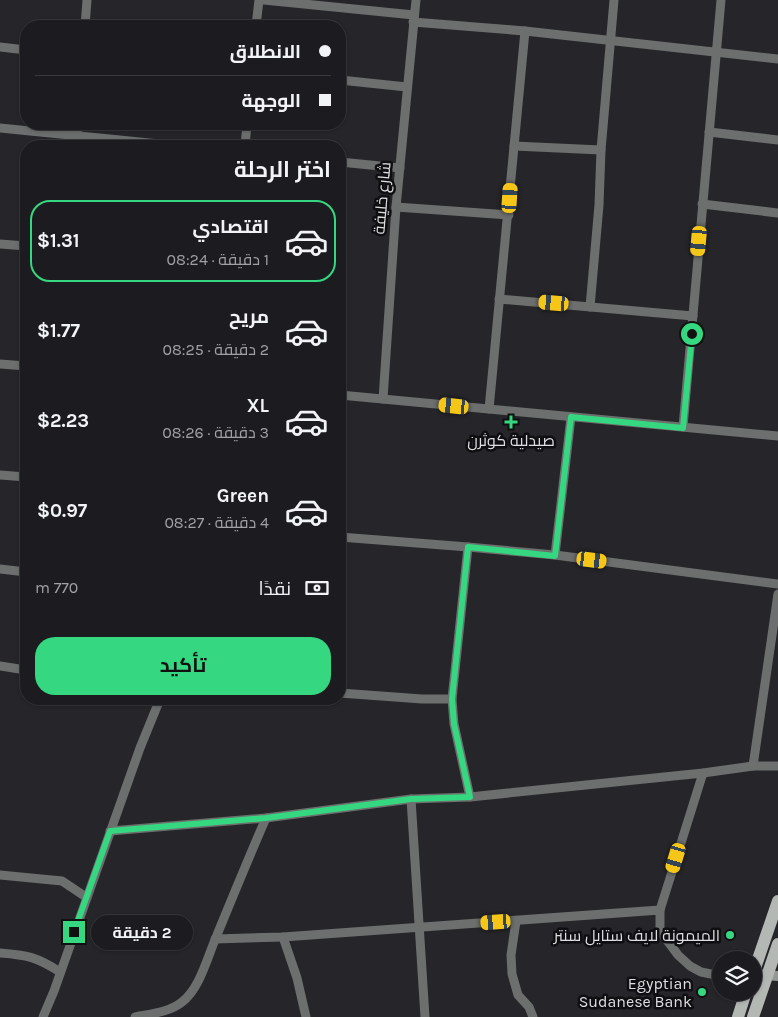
<!DOCTYPE html>
<html lang="ar">
<head>
<meta charset="utf-8">
<style>
	body { margin:0; font-family:Karla,Cairo,sans-serif; background:#252529; color:#f1f3f6; direction:rtl; height:100vh; display:flex; flex-direction:column; font-size:19px; white-space:nowrap }
	* { box-sizing:border-box; margin:0 }
	p { font-size:16px; color:#a0a1a5 }
	.icon { flex:none; width:28px; height:28px; fill:none; stroke:currentColor; stroke-width:2; stroke-linecap:round; stroke-linejoin:round }
	.map { position:relative; flex:1; overflow:hidden; direction:ltr }
	.sheet { position:absolute; left:20px; top:140px; width:326px; height:565px; display:flex; flex-direction:column; background:#1c1c20; border-radius:20px; box-shadow:0 1px 4px #0004,0 0 0 1px #3a3a3e; direction:rtl }
	.sheet>* { flex:none }
	.banner { position:absolute; left:20px; top:20px; width:326px; height:110px; border-radius:20px; box-shadow:0 1px 4px #0004,0 0 0 1px #3a3a3e; direction:rtl; display:grid; align-content:center; height:110px; padding:0 15px; background:#1c1c20 }
	.fabs { position:absolute; left:712px; top:951px; display:grid; gap:10px }
	.fabs a { display:grid; place-items:center; width:50px; height:50px; border-radius:50%; background:#1c1c20; box-shadow:0 1px 4px #0004,0 0 0 1px #3a3a3e; font-size:25px }
	.end { position:absolute; width:22px; height:22px; margin:-11px; border:6px solid #35d881; background:#111; box-shadow:0 0 0 2px #111 }
	.from { border-radius:50% }
	.bubble { position:absolute; height:35px; border-radius:18px; background:#1c1c20; box-shadow:0 1px 4px #0004,0 0 0 1px #3a3a3e; font-size:16px; font-weight:700; line-height:35px; text-align:center; direction:rtl }
	.car { position:absolute; width:15px; height:30px; margin:-15px -8px; border-radius:6px; box-shadow:0 0 4px 1px #0007; background:linear-gradient(#f5c518 24%,#345 0 40%,#f5c518 0 76%,#345 0 86%,#f5c518 0) }
	.banner b { display:flex; align-items:center; gap:18px; height:48px; font-size:19px }
	.banner b+b { border-top:1px solid #3a3a3e }
	.banner i { width:12px; height:12px; background:#f1f3f6 }
	ul { padding:0; list-style:none }
	li { display:flex; align-items:center; gap:15px; height:82px; margin:0 10px 8px; padding:0 5px; border:2px solid transparent; border-radius:20px }
	li div { flex:1 }
	li b { display:block; font-size:19px }
	li em { font-style:normal; font-weight:700 }
	li.on { border-color:#35d881 }
	li>.icon { width:45px; height:45px; stroke-width:1.5 }
	h2 { padding:0 15px; font-size:22px; line-height:60px }
	.pay { display:flex; align-items:center; gap:12px; height:55px; padding:0 15px; font-size:19px }
	.pay p { margin-inline-start:auto }
	.action { display:flex; gap:10px; margin-top:auto; padding:10px 15px }
	.action a { flex:1; height:58px; border-radius:20px; background:#35d881; color:#111; font-size:20px; font-weight:700; line-height:58px; text-align:center }
	.map>svg:first-child { display:block }
	.lines { fill:none; stroke-linecap:round; stroke-linejoin:round }
	.street { stroke:#6c6f6d; stroke-width:9 }
	.secondary { stroke:#949895; stroke-width:10 }
	.primary { stroke:#b3b8b4; stroke-width:12 }
	.route { stroke:#35d881; stroke-width:6 }
	.poi-dot { fill:#35d881; stroke:#0f0e11; stroke-width:2 }
	.labels { text-anchor:middle; dominant-baseline:central; stroke-width:5; stroke-linejoin:round; paint-order:stroke }
	.street-label { font-size:16px; fill:#dedde1; stroke:#0f0e11 }
	.poi-label { font-size:16px; fill:#dedde1; stroke:#0f0e11; text-anchor:end }
</style>
</head>
<body>
<div class="map">
<svg width="778" height="1017" viewBox="0 0 778 1017">
	<rect width="100%" height="100%" fill="#26252a"/>
	<g class="lines">
		<g class="street">
			<polyline points="264,0 414,15"/>
			<polyline points="413,22 525,31 778,59"/>
			<polyline points="85,26 87,0"/>
			<polyline points="256,26 259,0"/>
			<polyline points="0,47 26,50"/>
			<polyline points="340,80 407,87"/>
			<polyline points="0,128 179,146"/>
			<polyline points="709,132 778,140"/>
			<polyline points="76,146 78,124"/>
			<polyline points="245,146 247,124"/>
			<polyline points="514,146 601,150"/>
			<polyline points="340,162 400,168"/>
			<polyline points="702,204 778,213"/>
			<polyline points="396,207 509,215"/>
			<polyline points="0,244 26,246"/>
			<polyline points="499,299 693,316"/>
			<polyline points="590,307 599,205 601,150 614,0"/>
			<polyline points="0,364 26,366"/>
			<polyline points="340,395 778,436"/>
			<polyline points="383,399 396,207 416,0"/>
			<polyline points="489,409 525,31"/>
			<polyline points="683,427 721,0"/>
			<polyline points="0,475 26,477"/>
			<polyline points="340,537 468,547 555,555 778,584"/>
			<polyline points="555,555 571,417"/>
			<polyline points="0,569 26,572"/>
			<polyline points="0,666 26,670"/>
			<polyline points="340,693 422,699 452,699 454,724 470,797 703,773 753,766 778,766"/>
			<polyline points="452,699 468,547"/>
			<polyline points="753,766 778,594"/>
			<polyline points="411,799 425,1017"/>
			<polyline points="110,831 266,818 411,799 470,797"/>
			<polyline points="0,875 62,881 86,897"/>
			<polyline points="660,910 703,773"/>
			<polyline points="516,921 511,955 512,974 518,995 529,1007 533,1017"/>
			<polyline points="283,937 297,978 306,1017"/>
			<polyline points="215,939 283,937 660,910 660,931 678,955 690,966 701,972 721,976"/>
			<path d="M 0,953 C 27,955 37,957 60,972"/>
			<polyline points="43,1017 54,991 140,748 160,699"/>
			<path d="M 135,1017 C 150,1014 170,1012 182,1002 C 200,989 208,955 217,935 C 233,896 249,857 266,818"/>
		</g>
		<polyline class="secondary" points="754,974 778,976"/>
		<g class="primary">
			<polyline points="754,971 778,901"/>
			<polyline points="738,1017 746,992"/>
			<polyline points="753,1017 778,944"/>
		</g>
	</g>
	<g class="lines">
		<polyline class="route" points="74,932 110,831 266,818 411,799 470,797 454,724 452,699 468,547 555,556 571,417 683,428 692,334"/>
	</g>
	<g class="poi-dot">
		<path d="M508.5 414.5h5v5h5v5h-5v5h-5v-5h-5v-5h5z"/>
		<circle cx="730" cy="935" r="5"/>
		<circle cx="702" cy="992" r="5"/>
	</g>
	<g class="labels">
		<g class="street-label">
			<text transform="translate(382 198) rotate(-85)">شارع خليفة</text>
		</g>
		<g class="poi-label">
			<text x="511" y="440" text-anchor="middle">صيدلية كوثرن</text>
			<text x="720" y="935">الميمونة لايف ستايل سنتر</text>
			<text x="692" y="983">Egyptian<tspan x="692" dy="18">Sudanese Bank</tspan></text>
		</g>
	</g>
</svg>
<div class="fabs">
<a><svg class="icon" aria-label="layers" viewBox="0 0 24 24"><path d="M12 4l9 5-9 5-9-5zM3 14l9 5 9-5"/></svg></a>
</div>
<i class="end from" style="left:692px;top:334px"></i>
<i class="end" style="left:74px;top:932px"></i>
<div class="bubble" style="left:91px;top:915px;width:102px">2 دقيقة</div>
<i class="car" style="left:510px;top:198px;rotate:4deg"></i>
<i class="car" style="left:699px;top:241px;rotate:185deg"></i>
<i class="car" style="left:554px;top:303px;rotate:275deg"></i>
<i class="car" style="left:454px;top:406px;rotate:276deg"></i>
<i class="car" style="left:592px;top:560px;rotate:97deg"></i>
<i class="car" style="left:676px;top:858px;rotate:197deg"></i>
<i class="car" style="left:496px;top:922px;rotate:266deg"></i>
<div class="banner">
<b><i class="from"></i>الانطلاق</b>
<b><i></i>الوجهة</b>
</div>
<section class="sheet">
<h2>اختر الرحلة</h2>
<ul>
<li class="on"><svg class="icon" aria-label="car" viewBox="0 0 24 24"><path d="M5 17H2v-5l4-1 3-4h7l3 4 3 1v5h-3M9 17h6M6 11h13"/><circle cx="7" cy="17" r="2"/><circle cx="17" cy="17" r="2"/></svg><div><b>اقتصادي</b><p>1 دقيقة · 08:24</p></div><em>$1.31</em></li>
<li><svg class="icon" aria-label="car" viewBox="0 0 24 24"><path d="M5 17H2v-5l4-1 3-4h7l3 4 3 1v5h-3M9 17h6M6 11h13"/><circle cx="7" cy="17" r="2"/><circle cx="17" cy="17" r="2"/></svg><div><b>مريح</b><p>2 دقيقة · 08:25</p></div><em>$1.77</em></li>
<li><svg class="icon" aria-label="car" viewBox="0 0 24 24"><path d="M5 17H2v-5l4-1 3-4h7l3 4 3 1v5h-3M9 17h6M6 11h13"/><circle cx="7" cy="17" r="2"/><circle cx="17" cy="17" r="2"/></svg><div><b>XL</b><p>3 دقيقة · 08:26</p></div><em>$2.23</em></li>
<li><svg class="icon" aria-label="car" viewBox="0 0 24 24"><path d="M5 17H2v-5l4-1 3-4h7l3 4 3 1v5h-3M9 17h6M6 11h13"/><circle cx="7" cy="17" r="2"/><circle cx="17" cy="17" r="2"/></svg><div><b>Green</b><p>4 دقيقة · 08:27</p></div><em>$0.97</em></li>
</ul>
<div class="pay"><svg class="icon" aria-label="cash" viewBox="0 0 24 24"><path d="M3 7h18v10H3z"/><circle cx="12" cy="12" r="2"/></svg>نقدًا<p>770 m</p></div>
<div class="action"><a>تأكيد</a></div>
</section>
</div>
</body>
</html>
